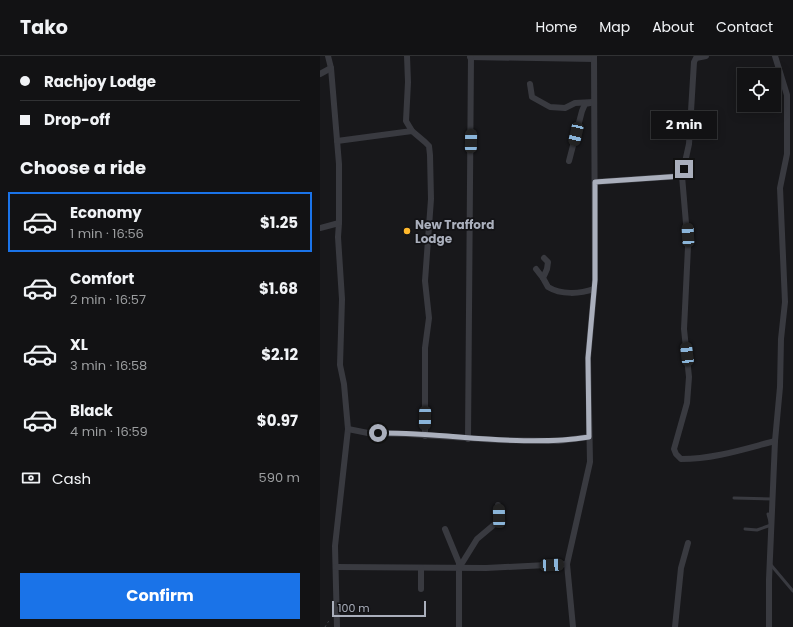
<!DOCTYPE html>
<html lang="en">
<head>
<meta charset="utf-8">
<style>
	body { margin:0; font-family:Poppins,sans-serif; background:#1b1b1d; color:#f1f3f6; height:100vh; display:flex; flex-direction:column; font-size:15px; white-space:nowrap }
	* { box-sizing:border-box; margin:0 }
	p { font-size:13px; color:#9c9ea0 }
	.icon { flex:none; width:22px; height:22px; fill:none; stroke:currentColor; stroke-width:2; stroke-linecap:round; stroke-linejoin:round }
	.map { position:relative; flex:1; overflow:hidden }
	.panel { display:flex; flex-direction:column; background:#121214; width:320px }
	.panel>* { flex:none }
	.banner { display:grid; align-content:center; height:88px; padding:0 20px; background:#121214 }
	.controls { position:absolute; left:417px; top:12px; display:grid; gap:8px }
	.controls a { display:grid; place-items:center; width:44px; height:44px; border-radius:0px; background:#121214; box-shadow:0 2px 10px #0003,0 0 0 1px #313234; font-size:20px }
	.scale { position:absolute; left:12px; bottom:10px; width:94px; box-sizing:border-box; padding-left:4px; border:2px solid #aaafbc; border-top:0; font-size:11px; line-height:14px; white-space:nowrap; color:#aaafbc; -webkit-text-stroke:3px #131316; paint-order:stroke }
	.end { position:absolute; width:18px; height:18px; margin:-9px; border:5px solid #aaafbc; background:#111; box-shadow:0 0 0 2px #111 }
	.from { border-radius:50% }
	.bubble { position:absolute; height:28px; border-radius:0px; background:#121214; box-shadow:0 2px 10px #0003,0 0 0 1px #313234; font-size:13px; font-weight:700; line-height:28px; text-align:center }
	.car { position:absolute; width:12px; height:24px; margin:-12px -6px; border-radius:5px; box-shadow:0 0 3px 1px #0007; background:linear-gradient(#222 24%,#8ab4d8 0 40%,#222 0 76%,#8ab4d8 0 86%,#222 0) }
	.banner b { display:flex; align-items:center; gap:14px; height:38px; font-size:15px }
	.banner b+b { border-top:1px solid #313234 }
	.banner i { width:10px; height:10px; background:#f1f3f6 }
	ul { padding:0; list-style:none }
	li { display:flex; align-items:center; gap:12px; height:60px; margin:0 8px 6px; padding:0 12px; border:2px solid transparent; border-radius:0px }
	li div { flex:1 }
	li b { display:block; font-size:15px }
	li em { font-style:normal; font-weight:700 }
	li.selected { border-color:#1a73e8 }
	li>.icon { width:36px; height:36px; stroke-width:1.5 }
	h2 { padding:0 20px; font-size:18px; line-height:48px }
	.pay { display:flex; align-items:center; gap:10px; height:44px; padding:0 20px; font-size:15px }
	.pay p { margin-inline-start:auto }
	.primary-button { display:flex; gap:8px; margin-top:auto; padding:8px 20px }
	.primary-button a { flex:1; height:46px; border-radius:0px; background:#1a73e8; color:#fff; font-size:16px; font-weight:700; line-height:46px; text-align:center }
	header { display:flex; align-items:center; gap:24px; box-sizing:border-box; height:56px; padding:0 20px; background:#121214; border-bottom:1px solid #313234 }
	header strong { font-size:19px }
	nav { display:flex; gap:22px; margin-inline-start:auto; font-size:14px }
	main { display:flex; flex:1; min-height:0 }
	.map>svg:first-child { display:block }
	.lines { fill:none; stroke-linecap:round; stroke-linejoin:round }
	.path { stroke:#3f4147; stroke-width:1; stroke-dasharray:2 3; stroke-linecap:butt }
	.service { stroke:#393a40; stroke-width:3 }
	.minor { stroke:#393a40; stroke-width:6 }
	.route { stroke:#aaafbc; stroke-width:5 }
	.poi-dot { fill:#ffb82c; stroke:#131316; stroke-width:1.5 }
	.labels { text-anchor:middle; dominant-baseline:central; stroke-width:3.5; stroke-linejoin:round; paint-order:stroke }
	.poi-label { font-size:12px; font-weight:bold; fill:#aaafbc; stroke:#131316; text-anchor:start }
</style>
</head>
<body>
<header>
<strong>Tako</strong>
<nav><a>Home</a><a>Map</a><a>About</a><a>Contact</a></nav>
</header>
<main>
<section class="panel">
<div class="banner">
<b><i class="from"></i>Rachjoy Lodge</b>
<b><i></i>Drop-off</b>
</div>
<h2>Choose a ride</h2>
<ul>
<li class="selected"><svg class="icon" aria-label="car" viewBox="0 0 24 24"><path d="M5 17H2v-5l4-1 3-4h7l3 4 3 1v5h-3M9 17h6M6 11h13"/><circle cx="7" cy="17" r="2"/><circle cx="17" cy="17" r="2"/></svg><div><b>Economy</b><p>1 min · 16:56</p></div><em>$1.25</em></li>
<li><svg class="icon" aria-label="car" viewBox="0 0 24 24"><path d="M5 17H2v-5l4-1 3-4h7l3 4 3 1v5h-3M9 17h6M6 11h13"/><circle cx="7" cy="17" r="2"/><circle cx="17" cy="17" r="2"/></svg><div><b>Comfort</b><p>2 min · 16:57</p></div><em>$1.68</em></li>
<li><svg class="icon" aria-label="car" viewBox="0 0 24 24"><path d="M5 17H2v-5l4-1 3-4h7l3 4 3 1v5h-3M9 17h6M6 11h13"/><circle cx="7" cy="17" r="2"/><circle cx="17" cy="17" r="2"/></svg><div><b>XL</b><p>3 min · 16:58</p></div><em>$2.12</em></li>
<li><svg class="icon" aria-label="car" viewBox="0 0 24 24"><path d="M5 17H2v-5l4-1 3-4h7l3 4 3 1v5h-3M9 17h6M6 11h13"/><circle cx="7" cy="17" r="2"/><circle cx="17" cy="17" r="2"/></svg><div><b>Black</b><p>4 min · 16:59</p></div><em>$0.97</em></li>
</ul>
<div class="pay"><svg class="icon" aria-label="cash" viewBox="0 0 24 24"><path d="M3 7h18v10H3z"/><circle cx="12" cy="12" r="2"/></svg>Cash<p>590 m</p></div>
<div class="primary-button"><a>Confirm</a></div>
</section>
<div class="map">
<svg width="473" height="571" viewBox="0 0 473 571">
	<rect width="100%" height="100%" fill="#18181b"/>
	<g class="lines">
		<polyline class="path" points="5,571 10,563"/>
		<g class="service">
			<polyline points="414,442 453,443"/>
			<polyline points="425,473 437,474 451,469 448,458"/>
			<polyline points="451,509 473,535"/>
		</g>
		<g class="minor">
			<polyline points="8,0 11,12 19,108 19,167 18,181 22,243 20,309 24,328 28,373 15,490 17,571"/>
			<polyline points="87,0 88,26 86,65 92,75 105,86 109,90 110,99 111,143 105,225 109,262 105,292 105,380"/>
			<path d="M 386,0 L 376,2 L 374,6 L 369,88 L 362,120 L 368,191 L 364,273 L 369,321 L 367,347 L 354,393 L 356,398 L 361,403 C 394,403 424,393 455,385"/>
			<polyline points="150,1 274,3"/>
			<polyline points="0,18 11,12"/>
			<polyline points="210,28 212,41 230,51 245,52 255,47 274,46"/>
			<polyline points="17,85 92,75"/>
			<polyline points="249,105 262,55 265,48 270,47"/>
			<polyline points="275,126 362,120"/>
			<polyline points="0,172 19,167"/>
			<path d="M 224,202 L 228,206 L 227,213 L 223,222 L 228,231 C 241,239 260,238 274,233"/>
			<polyline points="216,213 223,222"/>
			<polyline points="28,373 48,377 88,378 178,384 238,385 269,381"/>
			<polyline points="148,383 151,0"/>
			<polyline points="125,473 139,507 139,571"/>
			<polyline points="16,511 166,512 247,508"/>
			<polyline points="101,512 101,533"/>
			<polyline points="139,512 157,483 176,467 178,449"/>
			<polyline points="253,571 247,508 270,406 268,302 275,224 274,0"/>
			<polyline points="355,571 361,512 368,487"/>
			<polyline points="449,571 449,524 455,385 460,331 461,283 465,246 460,132 467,98 467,39 455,0"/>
		</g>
	</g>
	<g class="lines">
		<path class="route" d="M 58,377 C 128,376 198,392 269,381 L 268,302 L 275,224 L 275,126 L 362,120 L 364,113"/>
	</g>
	<circle class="poi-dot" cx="87" cy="175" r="4"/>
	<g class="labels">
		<g class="poi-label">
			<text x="95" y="168">New Trafford<tspan x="95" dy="14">Lodge</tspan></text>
		</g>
	</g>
</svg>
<div class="controls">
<a><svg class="icon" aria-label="locate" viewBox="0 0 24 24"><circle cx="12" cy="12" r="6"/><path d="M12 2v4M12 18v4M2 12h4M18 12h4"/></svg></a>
</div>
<div class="scale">100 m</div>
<i class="end from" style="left:58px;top:377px"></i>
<i class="end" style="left:364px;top:113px"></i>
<div class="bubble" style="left:331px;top:55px;width:66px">2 min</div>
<i class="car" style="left:256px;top:78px;rotate:193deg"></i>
<i class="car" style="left:151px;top:85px;rotate:1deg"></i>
<i class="car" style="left:368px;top:179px;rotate:357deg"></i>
<i class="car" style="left:367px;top:298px;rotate:353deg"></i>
<i class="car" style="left:105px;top:362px;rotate:181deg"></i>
<i class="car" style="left:179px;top:460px;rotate:359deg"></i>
<i class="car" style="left:232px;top:509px;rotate:87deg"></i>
</div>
</main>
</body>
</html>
